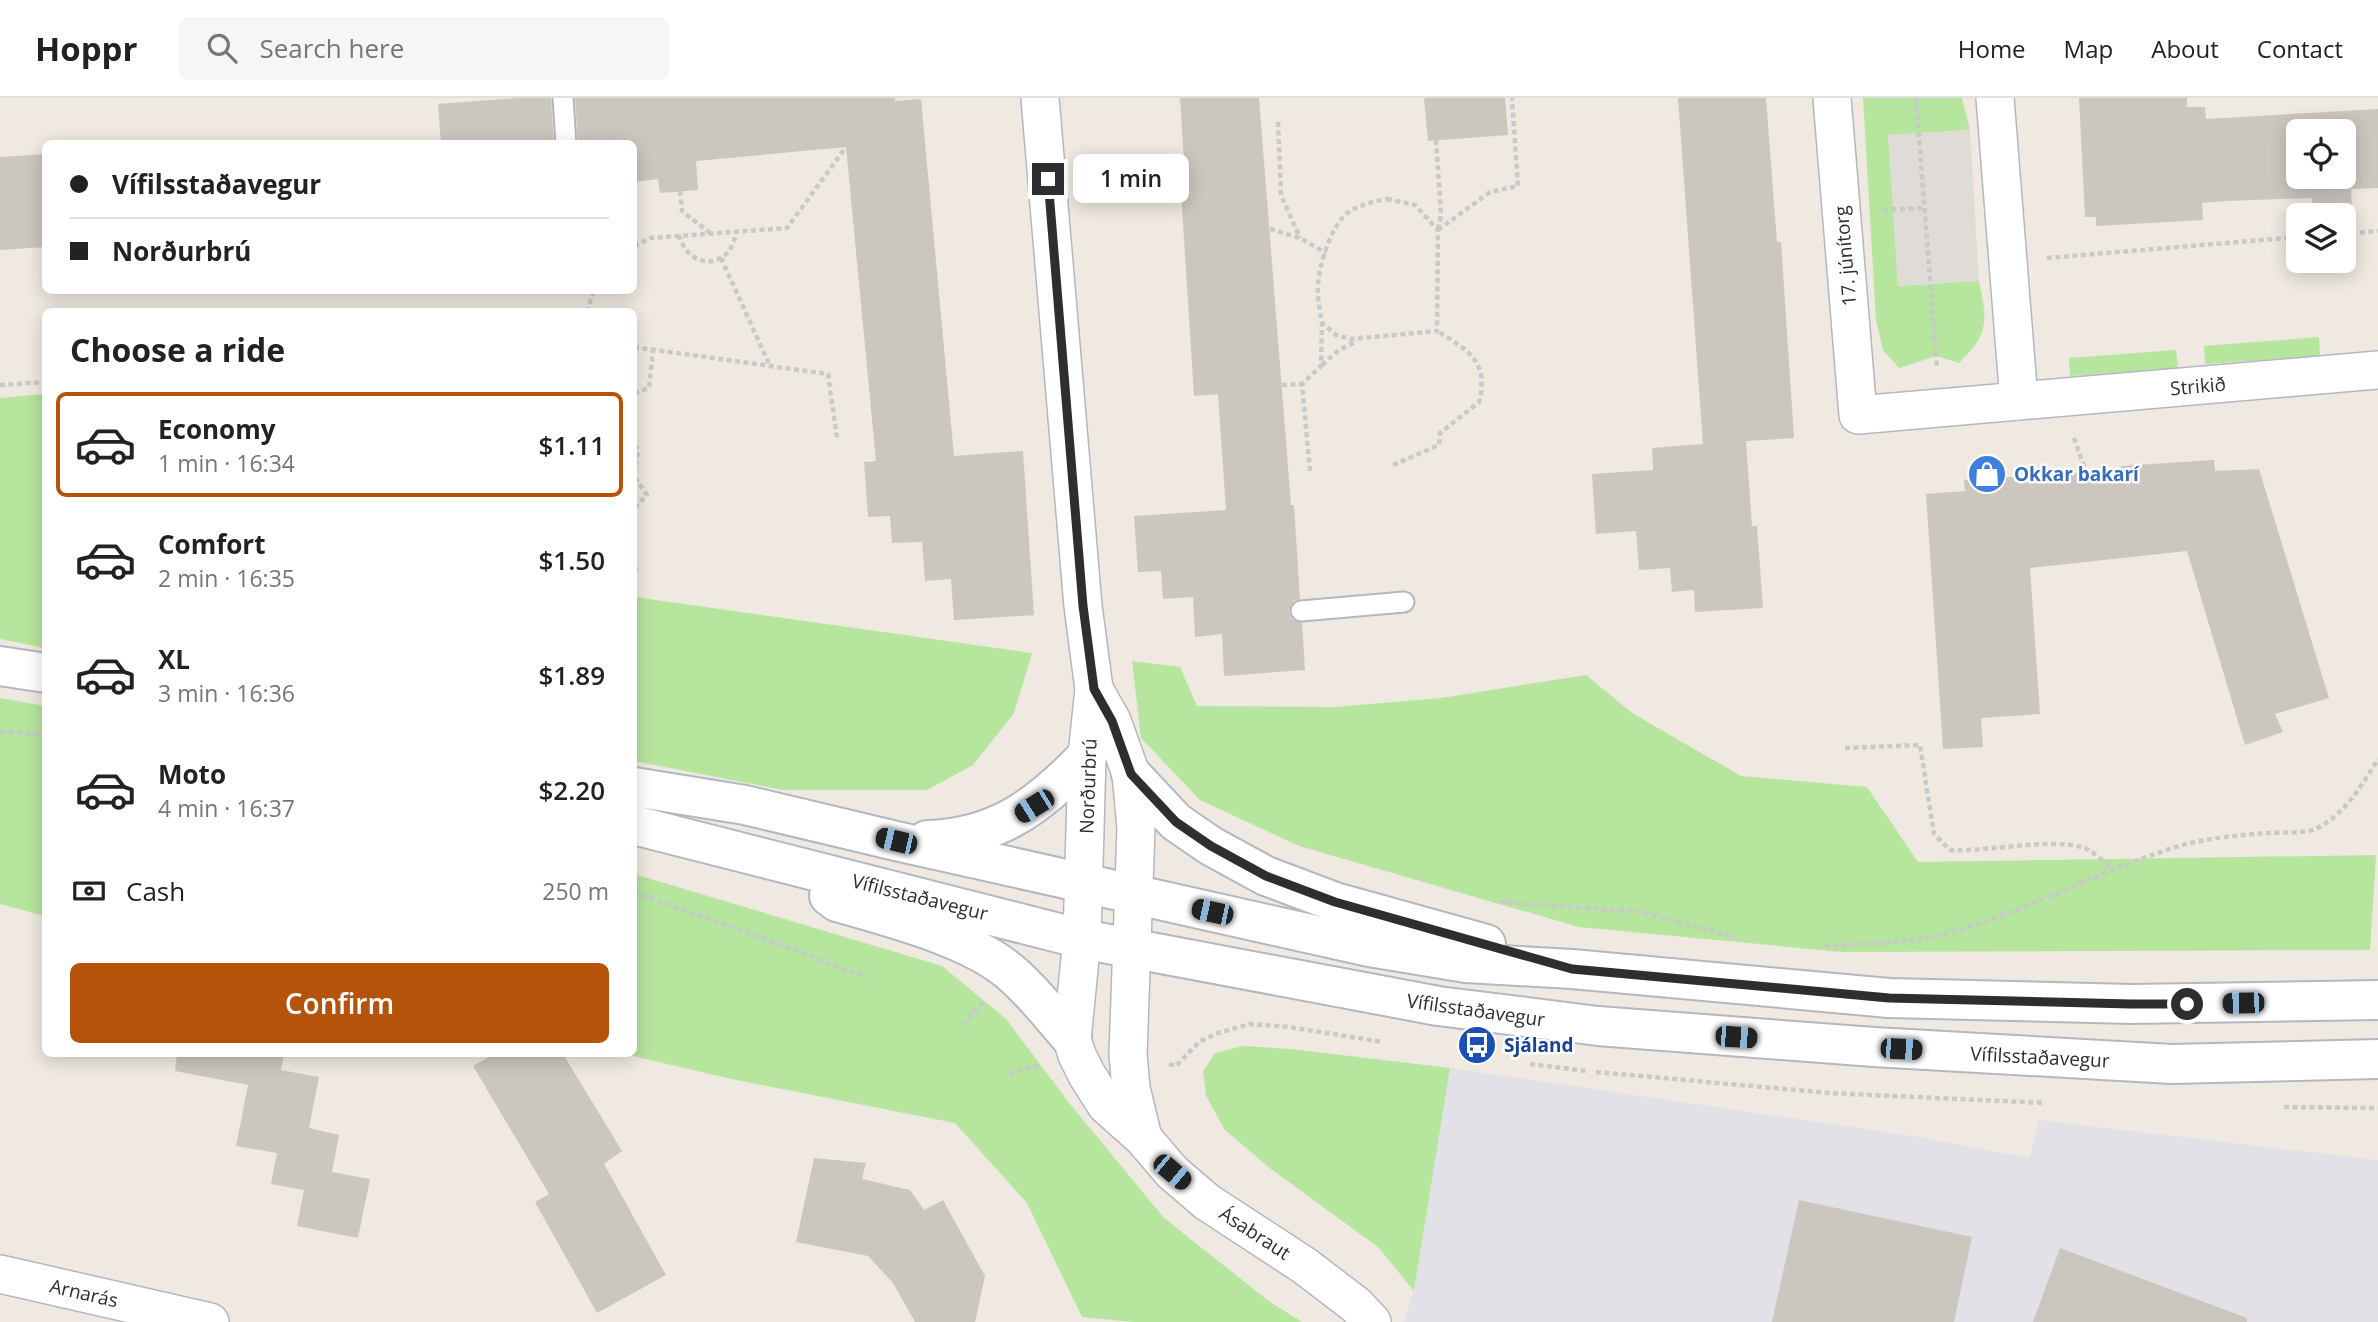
<!DOCTYPE html>
<html lang="en">
<head>
<meta charset="utf-8">
<style>
	body { margin:0; font-family:"Open Sans",sans-serif; background:#f6f6f6; color:#222; height:100vh; display:flex; flex-direction:column; font-size:26px; white-space:nowrap }
	* { box-sizing:border-box; margin:0 }
	p { font-size:23px; color:#767676 }
	.icon { flex:none; width:38px; height:38px; fill:none; stroke:currentColor; stroke-width:2; stroke-linecap:round; stroke-linejoin:round }
	.map { position:relative; flex:1; overflow:hidden }
	.details { position:absolute; left:42px; top:210px; width:595px; height:749px; display:flex; flex-direction:column; background:#fff; border-radius:10px; box-shadow:0 4px 18px #0003 }
	.details>* { flex:none }
	.top-card { position:absolute; left:42px; top:42px; width:595px; height:154px; border-radius:10px; box-shadow:0 4px 18px #0003; display:grid; align-content:center; height:154px; padding:0 28px; background:#fff }
	.controls { position:absolute; left:2286px; top:21px; display:grid; gap:14px }
	.controls a { display:grid; place-items:center; width:70px; height:70px; border-radius:10px; background:#fff; box-shadow:0 4px 18px #0003; font-size:35px }
	.end { position:absolute; width:32px; height:32px; margin:-16px; border:9px solid #2e2e2e; background:#fff; box-shadow:0 0 0 4px #fff }
	.from { border-radius:50% }
	.bubble { position:absolute; height:49px; border-radius:10px; background:#fff; box-shadow:0 4px 18px #0003; font-size:23px; font-weight:600; line-height:49px; text-align:center }
	.car { position:absolute; width:21px; height:42px; margin:-21px -10px; border-radius:9px; box-shadow:0 0 5px 2px #0007; background:linear-gradient(#222 24%,#8ab4d8 0 40%,#222 0 76%,#8ab4d8 0 86%,#222 0) }
	.top-card b { display:flex; align-items:center; gap:24px; height:66px; font-size:26px }
	.top-card b+b { border-top:2px solid #e0e0e0 }
	.top-card i { width:18px; height:18px; background:#222 }
	ul { padding:0; list-style:none }
	li { display:flex; align-items:center; gap:21px; height:105px; margin:0 14px 10px; padding:0 14px; border:4px solid transparent; border-radius:10px }
	li div { flex:1 }
	li b { display:block; font-size:26px }
	li em { font-style:normal; font-weight:600 }
	li.on { border-color:#b45309 }
	li>.icon { width:63px; height:63px; stroke-width:1.5 }
	h2 { padding:0 28px; font-size:32px; line-height:84px }
	.pay { display:flex; align-items:center; gap:18px; height:77px; padding:0 28px; font-size:26px }
	.pay p { margin-inline-start:auto }
	.action { display:flex; gap:14px; margin-top:auto; padding:14px 28px }
	.action a { flex:1; height:80px; border-radius:10px; background:#b45309; color:#fff; font-size:28px; font-weight:600; line-height:80px; text-align:center }
	header { display:flex; align-items:center; gap:42px; box-sizing:border-box; height:98px; padding:0 35px; background:#fff; border-bottom:2px solid #e0e0e0 }
	header strong { font-size:33px }
	nav { display:flex; gap:38px; margin-inline-start:auto; font-size:24px }
	.search { width:490px; height:63px; background:#f6f6f6; display:flex; align-items:center; gap:18px; box-sizing:border-box; padding:0 24px; border-radius:10px; color:#767676; font-size:26px }
	.map>svg:first-child { display:block }
	.industrial { fill:#e3e1e8 }
	.green { fill:#b6e59e }
	.plaza { fill:#dfdcd8 }
	.building { fill:#cbc7bf; fill-rule:evenodd }
	.lines { fill:none; stroke-linecap:round; stroke-linejoin:round }
	.service-casing { stroke:#b4b7c1; stroke-width:23 }
	.minor-casing { stroke:#b4b7c1; stroke-width:40 }
	.tertiary-casing { stroke:#b4b7c1; stroke-width:42 }
	.path { stroke:#c9c9c9; stroke-width:4.5; stroke-dasharray:5 3.5; stroke-linecap:butt }
	.service { stroke:#fff; stroke-width:19 }
	.minor { stroke:#fff; stroke-width:37 }
	.tertiary { stroke:#fff; stroke-width:38 }
	.route { stroke:#2e2e2e; stroke-width:9 }
	.labels { text-anchor:middle; dominant-baseline:central; stroke-width:5; stroke-linejoin:round; paint-order:stroke }
	.street-label { font-size:19px; fill:#2e2e2e; stroke:#fff }
	.shop-label { font-size:19px; font-weight:bold; fill:#366cbe; stroke:#fff; text-anchor:start }
	.transit-label { font-size:19px; font-weight:bold; fill:#164399; stroke:#fff; text-anchor:start }
</style>
</head>
<body>
<header>
<strong>Hoppr</strong>
<div class="search"><svg class="icon" aria-label="search" viewBox="0 0 24 24"><circle cx="10" cy="10" r="6"/><path d="M15 15l6 6"/></svg>Search here</div>
<nav><a>Home</a><a>Map</a><a>About</a><a>Contact</a></nav>
</header>
<div class="map">
<svg width="2378" height="1224" viewBox="0 0 2378 1224">
	<rect width="100%" height="100%" fill="#efe9e1"/>
	<polygon class="industrial" points="1450,970 1913,1038 2030,1060 2038,1022 2378,1062 2378,1224 1404,1224 1414,1193"/>
	<g class="green">
		<path d="M 1863,0 L 1962,0 L 1970,32 L 1889,37 L 1898,188 L 1979,183 C 1987,223 1990,235 1959,265 L 1936,258 L 1899,270 L 1883,252 L 1876,222 Z"/>
		<polygon points="2319,239 2320,258 2205,266 2204,248"/>
		<polygon points="2176,252 2178,270 2070,278 2069,260"/>
		<polygon points="45,296 46,296 45,550 0,541 0,300"/>
		<polygon points="634,499 1032,555 1014,615 973,667 927,692 783,692 634,663"/>
		<polygon points="1132,563 1180,569 1197,608 1334,609 1441,600 1586,577 1632,615 1741,678 1867,689 1918,764 2376,757 2370,852 1842,854 1579,829 1299,748 1200,702 1141,640"/>
		<polygon points="0,600 45,608 45,818 0,806"/>
		<polygon points="634,776 942,868 1006,921 1070,1006 1164,1120 1270,1204 1302,1224 1134,1224 1082,1219 1027,1105 955,1025 736,982 624,956 634,956"/>
		<polygon points="1243,948 1291,951 1450,970 1414,1193 1378,1149 1271,1071 1225,1032 1206,998 1203,973 1215,955"/>
	</g>
	<polygon class="plaza" points="1970,32 1979,183 1898,188 1888,37"/>
	<g class="building">
		<polygon points="517,0 551,0 554,46 441,46 438,6"/>
		<polygon points="575,0 895,0 895,3 921,1 954,358 1023,353 1034,517 954,522 951,481 925,483 922,444 892,445 890,418 868,419 864,364 876,363 846,49 696,63 698,92 660,95 658,81 634,84 634,46 578,46"/>
		<polygon points="1180,0 1259,0 1291,407 1294,407 1300,501 1293,503 1289,513 1291,521 1302,525 1305,572 1224,578 1222,536 1195,539 1193,499 1163,501 1161,473 1138,474 1134,418 1226,412 1218,296 1194,298 1179,63 1184,63"/>
		<polygon points="1424,0 1505,0 1508,37 1428,43"/>
		<polygon points="1678,0 1766,0 1777,144 1781,144 1794,340 1746,343 1752,428 1757,428 1763,510 1695,514 1694,492 1672,494 1670,470 1639,472 1636,433 1596,436 1592,376 1653,372 1652,350 1703,346"/>
		<path d="M 2079,0 L 2187,0 L 2187,9 L 2205,9 L 2206,21 L 2378,11 L 2378,90 L 2351,91 L 2352,110 L 2313,111 L 2312,100 L 2227,103 L 2202,105 L 2203,122 L 2096,128 L 2096,119 L 2085,119 ZM 2298,33 L 2343,33 L 2343,79 L 2298,79 Z"/>
		<polygon points="46,56 46,149 0,152 0,59"/>
		<polygon points="2214,362 2215,373 2259,371 2329,600 2275,616 2283,634 2245,647 2187,453 2030,470 2040,616 1981,620 1983,649 1943,651 1926,396 1965,393 1964,382 2121,372 2121,368"/>
		<polygon points="177,956 284,956 281,972 319,979 309,1030 339,1037 332,1074 370,1081 358,1140 297,1128 304,1092 271,1086 277,1055 236,1048 248,987 175,973"/>
		<polygon points="494,956 563,956 622,1053 604,1066 666,1177 597,1215 535,1104 549,1096 473,968"/>
		<polygon points="814,1060 866,1065 862,1081 910,1092 924,1112 943,1102 985,1178 975,1224 915,1224 893,1185 868,1158 796,1144"/>
		<polygon points="1799,1102 1972,1139 1954,1224 1772,1224"/>
		<polygon points="2060,1150 2247,1220 2247,1224 2033,1224"/>
	</g>
	<g class="lines">
		<defs>
			<g id="service">
				<polyline points="563,0 566,46"/>
				<polyline points="1301,513 1404,504"/>
			</g>
			<g id="minor">
				<polyline points="1040,0 1083,508 1094,591 1087,658 1082,841 1072,941 1077,957 1087,977 1106,1007 1143,1040 1172,1074 1207,1104 1305,1168 1356,1207 1372,1224"/>
				<polyline points="1832,0 1858,317 2378,272"/>
				<polyline points="1995,0 2019,303"/>
				<polyline points="1094,591 1112,623 1131,676 1136,730 1128,957 1131,990 1143,1040"/>
				<polyline points="0,1176 210,1224"/>
			</g>
			<g id="tertiary">
				<polyline points="0,568 46,575"/>
				<polyline points="1131,676 1176,724 1211,748 1266,778 1335,804 1486,846"/>
				<polyline points="634,689 745,707 896,743 1369,849 1466,865 1572,871 1889,900 2131,906 2378,902"/>
				<polyline points="634,727 1082,841 1438,908 1598,928 1874,949 2172,966 2378,961"/>
				<path d="M 927,742 C 998,740 1040,707 1087,658"/>
				<path d="M 829,798 L 837,804 C 888,819 969,839 1010,874 C 1033,893 1052,919 1072,941"/>
			</g>
		</defs>
		<use href="#service" class="service-casing"/>
		<use href="#minor" class="minor-casing"/>
		<use href="#tertiary" class="tertiary-casing"/>
		<g class="path">
			<polyline points="1916,0 1937,271"/>
			<polyline points="1278,24 1281,97 1300,140"/>
			<polyline points="1436,42 1441,117 1438,132"/>
			<polyline points="680,93 682,113 710,135"/>
			<path d="M 1387,101 L 1415,107 L 1438,132 L 1437,233 L 1350,241 L 1336,237 L 1322,225 C 1320,212 1317,200 1318,187 C 1319,167 1331,129 1346,116 C 1358,107 1372,104 1387,101 Z"/>
			<polyline points="1883,112 1924,110"/>
			<polyline points="1270,131 1300,140 1326,155"/>
			<polyline points="1438,132 1490,94 1518,88 1512,0"/>
			<polyline points="2343,136 2378,133"/>
			<path d="M 679,137 C 689,174 732,171 736,134"/>
			<polyline points="634,148 651,140 787,130 846,49"/>
			<polyline points="721,160 770,268"/>
			<polyline points="2047,160 2298,139"/>
			<polyline points="587,214 594,192"/>
			<polyline points="634,249 828,276 837,341"/>
			<polyline points="1322,267 1339,252 1357,243"/>
			<polyline points="0,287 46,284"/>
			<polyline points="1282,287 1302,286"/>
			<polyline points="634,295 649,290 653,252"/>
			<polyline points="2074,340 2089,382"/>
			<polyline points="634,348 638,351 634,378 647,397 634,410"/>
			<path d="M 1393,367 L 1439,347 L 1440,335 L 1479,304 C 1490,264 1467,251 1437,233"/>
			<polyline points="1310,373 1302,286 1321,268 1322,226"/>
			<polyline points="634,468 636,471 634,471"/>
			<polyline points="0,633 46,637"/>
			<path d="M 1845,650 L 1920,647 L 1934,736 L 1950,752 C 1990,754 2044,740 2082,749 C 2092,752 2104,764 2113,771"/>
			<polyline points="634,794 798,853 839,870 868,878"/>
			<polyline points="1500,804 1642,814 1736,840"/>
			<path d="M 1825,848 C 1867,846 1910,845 1951,834 C 2029,812 2101,772 2179,748 C 2207,740 2239,737 2268,735 C 2282,734 2302,736 2315,731 C 2344,718 2362,687 2378,661"/>
			<polyline points="963,927 983,904"/>
			<polyline points="1169,966 1176,968 1199,944 1218,935 1250,926 1289,929 1383,944"/>
			<polyline points="1530,966 1587,973"/>
			<polyline points="1596,974 1829,995 2045,1005"/>
			<polyline points="1009,976 1038,967"/>
			<polyline points="2284,1009 2378,1010"/>
		</g>
		<use href="#service" class="service"/>
		<use href="#minor" class="minor"/>
		<use href="#tertiary" class="tertiary"/>
	</g>
	<g class="lines">
		<polyline class="route" points="1048,81 1083,508 1094,591 1112,623 1131,676 1176,724 1211,748 1266,778 1335,804 1572,871 1889,900 2131,906 2187,906"/>
	</g>
	<defs>
		<symbol id="shop-disc" viewBox="-11 -11 22 22"><circle r="9.5" fill="#3f7fe0" stroke="#fff"/><path d="M-5-2.5h2.3a2.7 3.5 0 0 1 5.4 0H5L5.5 6h-11ZM-1.5-2.5h3a1.5 2.3 0 0 0-3 0Z" fill="#fff"/></symbol>
		<symbol id="bus-disc" viewBox="-11 -11 22 22"><circle r="9.5" fill="#1a4fb4" stroke="#fff"/><path d="M-5-6H5V4H4V6H2V4H-2V6H-4V4H-5ZM-3.5-4V0h7V-4ZM-3.5 1.2v1.5H-2V1.2ZM2 1.2v1.5H3.5V1.2Z" fill="#fff"/></symbol>
	</defs>
	<g fill-rule="evenodd">
		<use href="#shop-disc" x="1965" y="354" width="44" height="44"/>
		<use href="#bus-disc" x="1455" y="925" width="44" height="44"/>
	</g>
	<g class="labels">
		<g class="street-label">
			<text transform="translate(1845 158) rotate(-95)">17. júnítorg</text>
			<text transform="translate(2198 288) rotate(-5)">Strikið</text>
			<text transform="translate(1088 688) rotate(-88)">Norðurbrú</text>
			<text transform="translate(920 799) rotate(14)">Vífilsstaðavegur</text>
			<text transform="translate(1476 912) rotate(8)">Vífilsstaðavegur</text>
			<text transform="translate(2040 959) rotate(3)">Vífilsstaðavegur</text>
			<text transform="translate(1255 1135) rotate(33)">Ásabraut</text>
			<text transform="translate(84 1195) rotate(13)">Arnarás</text>
		</g>
		<g class="shop-label">
			<text x="2014" y="376">Okkar bakarí</text>
		</g>
		<g class="transit-label">
			<text x="1504" y="947">Sjáland</text>
		</g>
	</g>
</svg>
<div class="controls">
<a><svg class="icon" aria-label="locate" viewBox="0 0 24 24"><circle cx="12" cy="12" r="6"/><path d="M12 2v4M12 18v4M2 12h4M18 12h4"/></svg></a>
<a><svg class="icon" aria-label="layers" viewBox="0 0 24 24"><path d="M12 4l9 5-9 5-9-5zM3 14l9 5 9-5"/></svg></a>
</div>
<i class="end from" style="left:2187px;top:906px"></i>
<i class="end" style="left:1048px;top:81px"></i>
<div class="bubble" style="left:1073px;top:56px;width:116px">1 min</div>
<i class="car" style="left:1034px;top:708px;rotate:238deg"></i>
<i class="car" style="left:896px;top:743px;rotate:283deg"></i>
<i class="car" style="left:1212px;top:814px;rotate:282deg"></i>
<i class="car" style="left:2243px;top:905px;rotate:269deg"></i>
<i class="car" style="left:1736px;top:939px;rotate:94deg"></i>
<i class="car" style="left:1901px;top:951px;rotate:93deg"></i>
<i class="car" style="left:1172px;top:1074px;rotate:130deg"></i>
<div class="top-card">
<b><i class="from"></i>Vífilsstaðavegur</b>
<b><i></i>Norðurbrú</b>
</div>
<section class="details">
<h2>Choose a ride</h2>
<ul>
<li class="on"><svg class="icon" aria-label="car" viewBox="0 0 24 24"><path d="M5 17H2v-5l4-1 3-4h7l3 4 3 1v5h-3M9 17h6M6 11h13"/><circle cx="7" cy="17" r="2"/><circle cx="17" cy="17" r="2"/></svg><div><b>Economy</b><p>1 min · 16:34</p></div><em>$1.11</em></li>
<li><svg class="icon" aria-label="car" viewBox="0 0 24 24"><path d="M5 17H2v-5l4-1 3-4h7l3 4 3 1v5h-3M9 17h6M6 11h13"/><circle cx="7" cy="17" r="2"/><circle cx="17" cy="17" r="2"/></svg><div><b>Comfort</b><p>2 min · 16:35</p></div><em>$1.50</em></li>
<li><svg class="icon" aria-label="car" viewBox="0 0 24 24"><path d="M5 17H2v-5l4-1 3-4h7l3 4 3 1v5h-3M9 17h6M6 11h13"/><circle cx="7" cy="17" r="2"/><circle cx="17" cy="17" r="2"/></svg><div><b>XL</b><p>3 min · 16:36</p></div><em>$1.89</em></li>
<li><svg class="icon" aria-label="car" viewBox="0 0 24 24"><path d="M5 17H2v-5l4-1 3-4h7l3 4 3 1v5h-3M9 17h6M6 11h13"/><circle cx="7" cy="17" r="2"/><circle cx="17" cy="17" r="2"/></svg><div><b>Moto</b><p>4 min · 16:37</p></div><em>$2.20</em></li>
</ul>
<div class="pay"><svg class="icon" aria-label="cash" viewBox="0 0 24 24"><path d="M3 7h18v10H3z"/><circle cx="12" cy="12" r="2"/></svg>Cash<p>250 m</p></div>
<div class="action"><a>Confirm</a></div>
</section>
</div>
</body>
</html>
